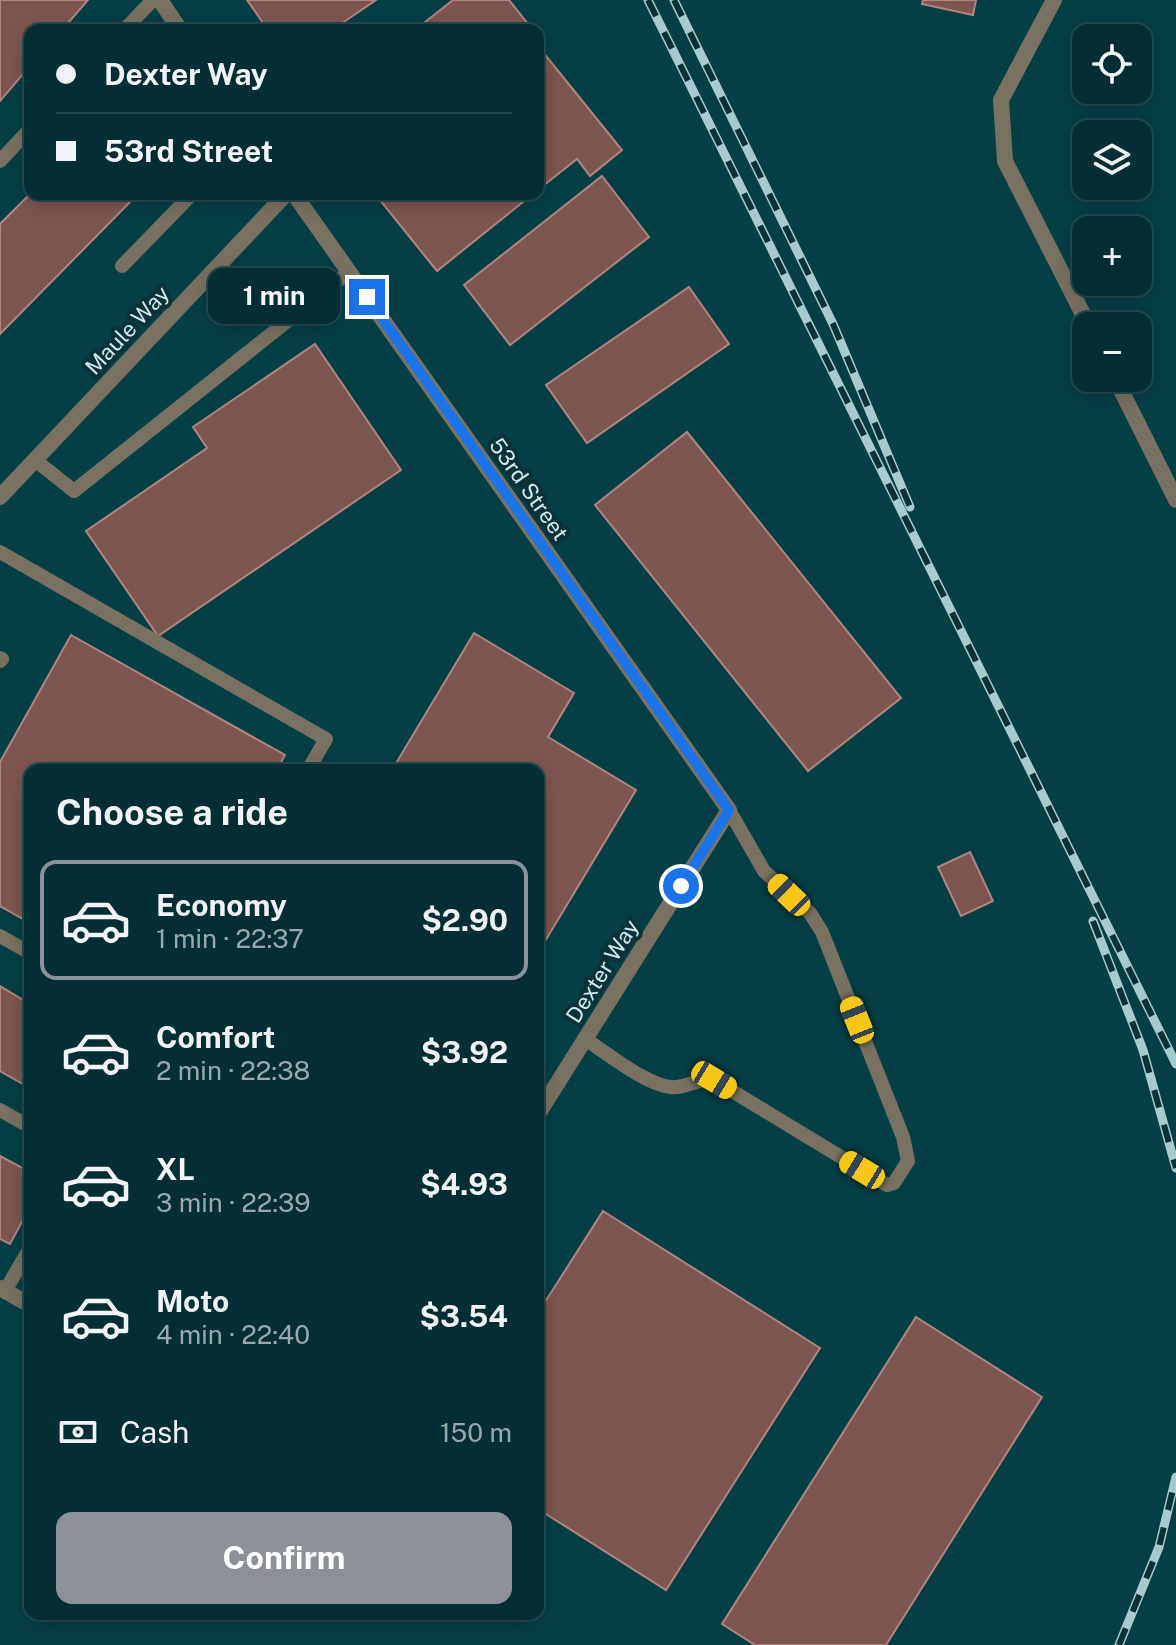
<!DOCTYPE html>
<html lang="en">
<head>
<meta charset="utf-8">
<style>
	body { margin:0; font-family:"Public Sans",sans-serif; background:#0d373c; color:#f1f3f6; height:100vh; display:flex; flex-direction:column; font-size:30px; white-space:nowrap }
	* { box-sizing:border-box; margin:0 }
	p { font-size:26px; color:#97a9ac }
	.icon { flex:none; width:44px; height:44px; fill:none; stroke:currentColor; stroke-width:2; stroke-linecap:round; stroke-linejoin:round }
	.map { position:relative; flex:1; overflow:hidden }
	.details { position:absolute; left:24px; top:764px; width:520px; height:856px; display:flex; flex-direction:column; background:#032f34; border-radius:16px; box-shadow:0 4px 20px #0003,0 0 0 2px #244a4f }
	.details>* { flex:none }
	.top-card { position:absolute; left:24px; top:24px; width:520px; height:176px; border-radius:16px; box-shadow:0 4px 20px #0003,0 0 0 2px #244a4f; display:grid; align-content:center; height:176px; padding:0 32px; background:#032f34 }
	.fabs { position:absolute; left:1072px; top:24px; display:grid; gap:16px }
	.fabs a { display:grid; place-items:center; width:80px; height:80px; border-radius:16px; background:#032f34; box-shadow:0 4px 20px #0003,0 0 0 2px #244a4f; font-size:40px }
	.end { position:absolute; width:36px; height:36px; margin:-18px; border:10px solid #1a73e8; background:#fff; box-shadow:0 0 0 4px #fff }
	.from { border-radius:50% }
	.bubble { position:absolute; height:56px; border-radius:16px; background:#032f34; box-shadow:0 4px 20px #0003,0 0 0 2px #244a4f; font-size:26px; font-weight:700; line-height:56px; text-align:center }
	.car { position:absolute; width:24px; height:48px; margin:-24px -12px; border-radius:10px; box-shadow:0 0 6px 2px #0007; background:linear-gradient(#f5c518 24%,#345 0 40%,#f5c518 0 76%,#345 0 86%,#f5c518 0) }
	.top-card b { display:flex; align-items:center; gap:28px; height:76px; font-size:30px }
	.top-card b+b { border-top:2px solid #244a4f }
	.top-card i { width:20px; height:20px; background:#f1f3f6 }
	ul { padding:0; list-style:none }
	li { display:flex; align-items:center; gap:24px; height:120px; margin:0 16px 12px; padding:0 16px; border:4px solid transparent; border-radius:16px }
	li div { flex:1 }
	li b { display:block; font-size:30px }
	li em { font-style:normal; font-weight:700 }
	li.current { border-color:#8c9099 }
	li>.icon { width:72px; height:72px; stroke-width:1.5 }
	h2 { padding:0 32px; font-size:36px; line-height:96px }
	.pay { display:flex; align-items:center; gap:20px; height:88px; padding:0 32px; font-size:30px }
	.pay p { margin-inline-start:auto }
	.action { display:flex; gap:16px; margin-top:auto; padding:16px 32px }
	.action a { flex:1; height:92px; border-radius:16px; background:#8c9099; color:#fff; font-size:32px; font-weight:700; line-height:92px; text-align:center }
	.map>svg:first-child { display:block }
	.building { fill:#7d5550; stroke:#b1847f; stroke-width:2 }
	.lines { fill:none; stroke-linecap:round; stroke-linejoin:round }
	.service { stroke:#797262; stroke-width:14 }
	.minor { stroke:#797262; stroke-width:16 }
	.rail-casing { stroke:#a8c9cd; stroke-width:9 }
	.rail { stroke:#0a3338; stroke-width:6; stroke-dasharray:18; stroke-linecap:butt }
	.route { stroke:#1a73e8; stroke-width:10 }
	.labels { text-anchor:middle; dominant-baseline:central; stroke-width:8; stroke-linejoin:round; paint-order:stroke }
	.street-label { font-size:22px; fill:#d0eaee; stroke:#0a3338 }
</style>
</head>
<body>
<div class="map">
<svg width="1176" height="1645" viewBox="0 0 1176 1645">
	<rect width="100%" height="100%" fill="#043f45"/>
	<g class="building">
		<polygon points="0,0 88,0 62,30 30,30 30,66 0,101"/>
		<polygon points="247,0 376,0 332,30 268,30"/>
		<polygon points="453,0 509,0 532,29 415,30"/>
		<polygon points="923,0 976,0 973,15 922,4"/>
		<polygon points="538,46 622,150 590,176 577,159 538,190"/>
		<polygon points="602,176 649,237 510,345 464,285"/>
		<polygon points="30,194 138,194 0,334 0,224"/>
		<polygon points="375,194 533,194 437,271"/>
		<polygon points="689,287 729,344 587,443 546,385"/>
		<polygon points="315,344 401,470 158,636 86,531 207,448 193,427"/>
		<polygon points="687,432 901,698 808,771 595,505"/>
		<polygon points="474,633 574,693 548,737 636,790 538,953 538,770 392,770"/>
		<polygon points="71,635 285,755 277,770 30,770 30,923 0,906 0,762"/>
		<polygon points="970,852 993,901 961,916 938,867"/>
		<polygon points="0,986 30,1004 30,1088 0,1071"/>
		<polygon points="0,1156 30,1172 30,1207 10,1244 0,1239"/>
		<polygon points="603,1211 820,1348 666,1590 538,1509 538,1313"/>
		<polygon points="916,1317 1042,1397 886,1645 755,1645 722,1624"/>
	</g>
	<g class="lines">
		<g class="service">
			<polyline points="124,30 153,0"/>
			<polyline points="0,161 30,129"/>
			<polyline points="122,266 192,194"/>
			<polyline points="35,460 74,491 349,272"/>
			<polyline points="0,552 326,739 308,770"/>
			<polyline points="0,658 2,659 0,661"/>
			<polyline points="0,936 30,953"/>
			<path d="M 585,1039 C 606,1052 652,1090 676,1087 C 690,1086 700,1078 714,1080 L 887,1185 L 894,1183 L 908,1161 L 903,1137 L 822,932 L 810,913 L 764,871 L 729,810"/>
			<polyline points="0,1110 30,1127"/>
			<polyline points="5,1291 30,1248"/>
		</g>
		<g class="minor">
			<polyline points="160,0 180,30"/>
			<polyline points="1054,0 1001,100 1005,161 1089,326"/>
			<polyline points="294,194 729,810 538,1114"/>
			<polyline points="1115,378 1176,500"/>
			<polyline points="0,497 286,194"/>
			<polyline points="0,1288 30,1305"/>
		</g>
		<defs>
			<g id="rail">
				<polyline points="648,0 1176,1064"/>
				<polyline points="674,0 833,324 910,507"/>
				<polyline points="1093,921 1143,1050 1176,1168"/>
				<polyline points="1119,1645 1159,1547 1176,1477"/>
			</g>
		</defs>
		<use href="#rail" class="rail-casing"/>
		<use href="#rail" class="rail"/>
	</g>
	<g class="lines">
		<polyline class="route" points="367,297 729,810 681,886"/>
	</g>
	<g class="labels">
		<g class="street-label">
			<text transform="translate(127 330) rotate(-47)">Maule Way</text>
			<text transform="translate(529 489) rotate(55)">53rd Street</text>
			<text transform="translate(602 971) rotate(-58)">Dexter Way</text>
		</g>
	</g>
</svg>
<div class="fabs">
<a><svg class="icon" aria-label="locate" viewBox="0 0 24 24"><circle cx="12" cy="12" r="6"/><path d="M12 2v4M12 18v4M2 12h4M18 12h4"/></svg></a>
<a><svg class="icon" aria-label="layers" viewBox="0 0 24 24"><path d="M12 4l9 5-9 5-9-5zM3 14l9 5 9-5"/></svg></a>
<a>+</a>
<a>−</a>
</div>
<i class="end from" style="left:681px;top:886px"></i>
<i class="end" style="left:367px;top:297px"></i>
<div class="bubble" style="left:208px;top:268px;width:132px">1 min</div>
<i class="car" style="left:789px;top:895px;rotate:314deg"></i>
<i class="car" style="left:857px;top:1020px;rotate:338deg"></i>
<i class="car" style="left:714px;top:1080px;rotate:121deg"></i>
<i class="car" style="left:862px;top:1170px;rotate:301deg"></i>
<div class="top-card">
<b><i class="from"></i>Dexter Way</b>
<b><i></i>53rd Street</b>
</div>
<section class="details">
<h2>Choose a ride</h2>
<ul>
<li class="current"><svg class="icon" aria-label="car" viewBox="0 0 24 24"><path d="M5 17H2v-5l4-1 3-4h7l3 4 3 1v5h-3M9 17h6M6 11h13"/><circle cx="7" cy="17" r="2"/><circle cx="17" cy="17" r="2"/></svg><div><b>Economy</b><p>1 min · 22:37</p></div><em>$2.90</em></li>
<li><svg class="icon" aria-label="car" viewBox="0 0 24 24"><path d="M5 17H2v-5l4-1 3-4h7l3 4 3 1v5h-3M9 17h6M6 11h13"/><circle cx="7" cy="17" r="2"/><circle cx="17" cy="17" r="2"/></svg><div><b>Comfort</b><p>2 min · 22:38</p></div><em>$3.92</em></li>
<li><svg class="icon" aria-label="car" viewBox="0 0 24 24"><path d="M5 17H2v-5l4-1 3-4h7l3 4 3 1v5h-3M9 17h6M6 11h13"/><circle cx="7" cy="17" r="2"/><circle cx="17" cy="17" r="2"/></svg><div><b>XL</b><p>3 min · 22:39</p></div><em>$4.93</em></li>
<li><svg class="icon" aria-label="car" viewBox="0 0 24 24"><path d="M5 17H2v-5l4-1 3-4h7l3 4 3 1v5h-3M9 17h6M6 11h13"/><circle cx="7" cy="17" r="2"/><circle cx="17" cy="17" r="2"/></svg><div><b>Moto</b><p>4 min · 22:40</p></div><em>$3.54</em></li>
</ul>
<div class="pay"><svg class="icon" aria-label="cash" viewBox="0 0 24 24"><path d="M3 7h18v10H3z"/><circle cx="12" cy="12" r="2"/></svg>Cash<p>150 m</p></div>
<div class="action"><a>Confirm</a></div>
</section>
</div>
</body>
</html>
